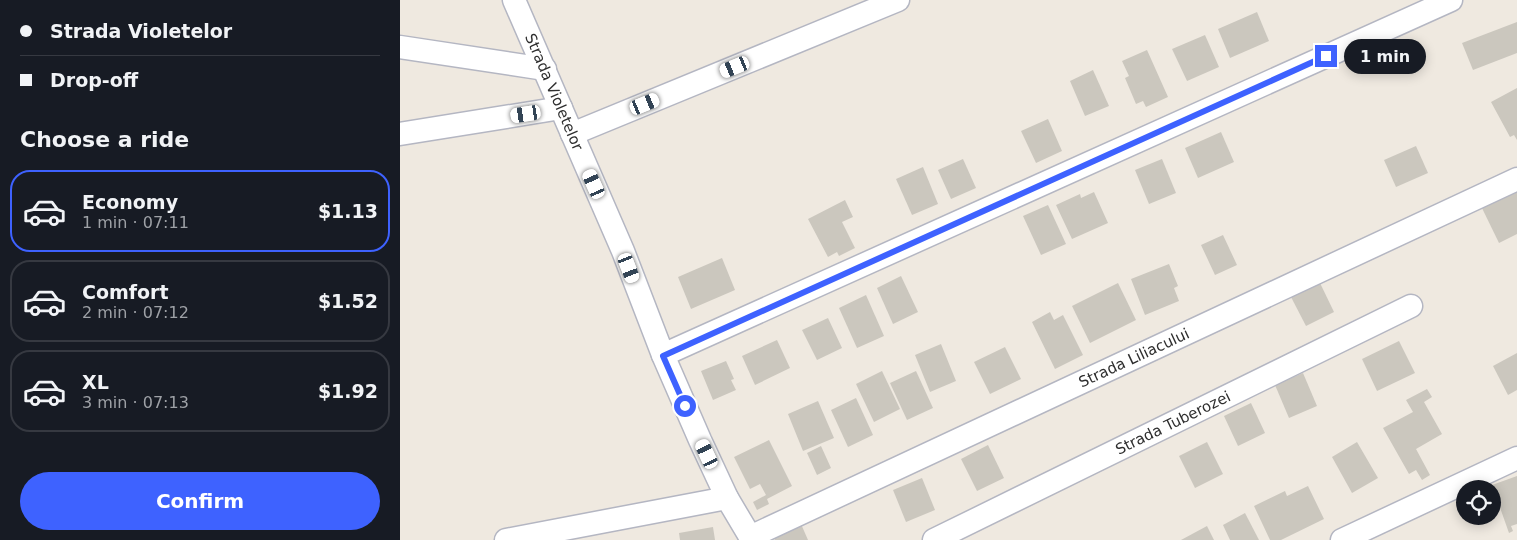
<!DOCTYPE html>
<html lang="en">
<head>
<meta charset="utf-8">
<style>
	body { margin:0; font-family:"DejaVu Sans",sans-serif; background:#20242c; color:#f1f3f6; height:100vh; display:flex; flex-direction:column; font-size:19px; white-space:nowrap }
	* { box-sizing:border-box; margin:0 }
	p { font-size:16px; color:#9ea1a6 }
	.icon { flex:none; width:28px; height:28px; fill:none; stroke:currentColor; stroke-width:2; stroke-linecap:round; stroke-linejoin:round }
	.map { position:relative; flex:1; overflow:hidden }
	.details { display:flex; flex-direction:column; background:#171b24; width:400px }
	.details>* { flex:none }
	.banner { display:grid; align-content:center; height:110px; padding:0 20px; background:#171b24 }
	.tools { position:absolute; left:1056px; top:480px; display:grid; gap:10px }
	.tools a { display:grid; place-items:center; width:45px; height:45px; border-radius:50%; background:#171b24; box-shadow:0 2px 12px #0003; font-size:25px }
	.end { position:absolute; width:22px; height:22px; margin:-11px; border:6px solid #3e62ff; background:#fff; box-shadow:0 0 0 2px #fff }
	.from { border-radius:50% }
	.bubble { position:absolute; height:35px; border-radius:18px; background:#171b24; box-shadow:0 2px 12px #0003; font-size:16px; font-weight:700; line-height:35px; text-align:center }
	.car { position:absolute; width:15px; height:30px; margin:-15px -8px; border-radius:6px; box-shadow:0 0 4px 1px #0007; background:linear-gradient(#fff 24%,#345 0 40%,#fff 0 76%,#345 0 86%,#fff 0) }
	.banner b { display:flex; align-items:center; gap:18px; height:48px; font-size:19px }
	.banner b+b { border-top:1px solid #363941 }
	.banner i { width:12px; height:12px; background:#f1f3f6 }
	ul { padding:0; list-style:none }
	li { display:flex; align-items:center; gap:15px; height:82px; margin:0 10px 8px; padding:0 10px; border:2px solid #363941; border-radius:20px }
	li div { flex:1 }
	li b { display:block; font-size:19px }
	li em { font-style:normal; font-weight:700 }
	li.selected { border-color:#3e62ff }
	li>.icon { width:45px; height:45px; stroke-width:1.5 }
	h2 { padding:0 20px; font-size:22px; line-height:60px }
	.action { display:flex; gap:10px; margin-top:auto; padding:10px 20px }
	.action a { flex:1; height:58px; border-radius:30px; background:#3e62ff; color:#fff; font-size:20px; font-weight:700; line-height:58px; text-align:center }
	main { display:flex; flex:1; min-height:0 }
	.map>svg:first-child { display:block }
	.building { fill:#cbc7be }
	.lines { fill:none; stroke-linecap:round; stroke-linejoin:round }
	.minor-casing { stroke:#b4b6c2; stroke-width:25 }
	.minor { stroke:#fff; stroke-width:22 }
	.route { stroke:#3e62ff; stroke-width:6 }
	.labels { text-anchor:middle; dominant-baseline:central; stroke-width:4; stroke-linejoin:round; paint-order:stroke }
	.street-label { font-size:15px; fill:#2e2e2e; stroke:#fff }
</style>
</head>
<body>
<main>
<section class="details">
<div class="banner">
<b><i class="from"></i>Strada Violetelor</b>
<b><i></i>Drop-off</b>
</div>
<h2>Choose a ride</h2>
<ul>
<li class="selected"><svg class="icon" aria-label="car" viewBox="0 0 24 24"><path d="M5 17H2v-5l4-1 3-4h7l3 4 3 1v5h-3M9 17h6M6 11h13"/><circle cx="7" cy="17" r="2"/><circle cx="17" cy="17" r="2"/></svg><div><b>Economy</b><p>1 min · 07:11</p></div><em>$1.13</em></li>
<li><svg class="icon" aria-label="car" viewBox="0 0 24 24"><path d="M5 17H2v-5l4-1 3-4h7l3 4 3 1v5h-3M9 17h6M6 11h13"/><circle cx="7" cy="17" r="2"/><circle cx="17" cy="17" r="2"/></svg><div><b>Comfort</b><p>2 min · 07:12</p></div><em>$1.52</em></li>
<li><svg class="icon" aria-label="car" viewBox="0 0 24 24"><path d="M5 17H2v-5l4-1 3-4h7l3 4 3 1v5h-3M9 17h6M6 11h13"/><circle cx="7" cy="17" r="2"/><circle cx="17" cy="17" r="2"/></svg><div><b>XL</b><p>3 min · 07:13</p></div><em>$1.92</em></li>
</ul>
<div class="action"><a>Confirm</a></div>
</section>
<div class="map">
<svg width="1117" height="540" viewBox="0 0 1117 540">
	<rect width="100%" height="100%" fill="#efe9e0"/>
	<g class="building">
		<polygon points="857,12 869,41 830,58 818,29"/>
		<polygon points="1117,22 1117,53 1073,70 1062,43"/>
		<polygon points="805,35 819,67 787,81 772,49"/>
		<polygon points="747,50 768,97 746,107 743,101 736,104 725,78 729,76 722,61"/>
		<polygon points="693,70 709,106 685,116 670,81"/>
		<polygon points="1117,88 1117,140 1114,135 1110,137 1091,102"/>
		<polygon points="648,119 662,151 636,163 621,131"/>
		<polygon points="821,132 834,162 798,178 785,148"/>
		<polygon points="1016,146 1028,173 996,187 984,160"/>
		<polygon points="563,159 576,188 551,199 538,170"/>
		<polygon points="762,159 776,193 749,204 735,170"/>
		<polygon points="523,167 538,204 512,215 496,179"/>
		<polygon points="1117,185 1117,234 1099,243 1080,204"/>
		<polygon points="694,192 708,223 672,239 656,205 680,194 681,198"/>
		<polygon points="445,200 453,217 442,222 455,248 439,256 437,252 428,257 408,219"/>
		<polygon points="648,205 666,244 641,255 623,216"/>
		<polygon points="823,235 837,265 815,275 801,245"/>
		<polygon points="322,258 335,290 291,309 278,277"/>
		<polygon points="769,264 778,286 774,288 779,301 745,315 731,279"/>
		<polygon points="501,276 518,312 493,324 477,288"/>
		<polygon points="718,283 736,320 690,343 672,306"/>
		<polygon points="920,283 934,312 906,326 891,297"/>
		<polygon points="466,295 484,336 457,348 439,308"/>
		<polygon points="650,312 654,320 663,315 683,355 655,369 632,322"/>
		<polygon points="428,318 442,348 417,360 402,330"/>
		<polygon points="377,340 390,368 355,385 342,356"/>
		<polygon points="999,341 1015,373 977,391 962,359"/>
		<polygon points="541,344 556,381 530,392 515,355"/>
		<polygon points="605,347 621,379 590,394 574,362"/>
		<polygon points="1117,353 1117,390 1108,395 1093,366"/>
		<polygon points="326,361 334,379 331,380 336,390 313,400 301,371"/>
		<polygon points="482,371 500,409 474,422 456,384"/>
		<polygon points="516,371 533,408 507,420 490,383"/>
		<polygon points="903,373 917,406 889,418 875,385"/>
		<polygon points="1027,389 1032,397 1024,402 1042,434 1016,449 1030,475 1022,480 1016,470 1009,474 983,428 1013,412 1006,400"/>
		<polygon points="456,398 473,435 448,447 431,410"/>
		<polygon points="418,401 434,438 403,451 388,414"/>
		<polygon points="851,403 865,433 838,446 824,416"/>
		<polygon points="369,440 392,486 367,499 369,504 357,510 353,502 366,495 360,484 350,489 334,457"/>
		<polygon points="807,442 823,474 795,488 779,456"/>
		<polygon points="957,442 978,478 952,493 932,457"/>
		<polygon points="588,445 604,478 577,491 561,459"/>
		<polygon points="421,446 431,468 417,475 407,453"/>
		<polygon points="1117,476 1117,524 1111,526 1113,531 1109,533 1092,485"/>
		<polygon points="522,478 535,510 506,522 493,490"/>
		<polygon points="908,486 924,519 881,540 870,540 854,506 885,491 887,496"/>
		<polygon points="845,513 859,540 830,540 823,525"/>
		<polygon points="401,524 408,540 375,540 373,536"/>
		<polygon points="807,526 814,540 781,540"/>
		<polygon points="313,527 315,540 280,540 279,533"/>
	</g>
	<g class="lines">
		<defs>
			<g id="minor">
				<polyline points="114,0 223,251 263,355 300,440 327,498 352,540"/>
				<polyline points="0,47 145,69"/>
				<polyline points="0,134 161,108"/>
				<polyline points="172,134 498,0"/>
				<polyline points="263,355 1051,0"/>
				<polyline points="350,537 1117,179"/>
				<polyline points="106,540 327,498"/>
				<polyline points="534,540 1011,306"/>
				<polyline points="942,540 1117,458"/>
			</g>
		</defs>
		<use href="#minor" class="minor-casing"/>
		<use href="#minor" class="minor"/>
	</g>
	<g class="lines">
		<polyline class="route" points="285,406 263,356 926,56"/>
	</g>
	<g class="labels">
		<g class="street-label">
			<text transform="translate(154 92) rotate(67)">Strada Violetelor</text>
			<text transform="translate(734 358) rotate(-25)">Strada Liliacului</text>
			<text transform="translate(773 423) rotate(-26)">Strada Tuberozei</text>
		</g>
	</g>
</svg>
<div class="tools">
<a><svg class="icon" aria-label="locate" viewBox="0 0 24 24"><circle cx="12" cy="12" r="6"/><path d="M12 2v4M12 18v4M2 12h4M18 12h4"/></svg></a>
</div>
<i class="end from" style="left:285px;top:406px"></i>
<i class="end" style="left:926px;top:56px"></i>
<div class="bubble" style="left:944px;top:39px;width:82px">1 min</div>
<i class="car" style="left:335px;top:67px;rotate:248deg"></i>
<i class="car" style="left:245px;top:104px;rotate:68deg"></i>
<i class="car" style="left:126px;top:114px;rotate:261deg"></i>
<i class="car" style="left:194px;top:184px;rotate:336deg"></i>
<i class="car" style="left:229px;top:268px;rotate:159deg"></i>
<i class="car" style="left:307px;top:454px;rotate:335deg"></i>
</div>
</main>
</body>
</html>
